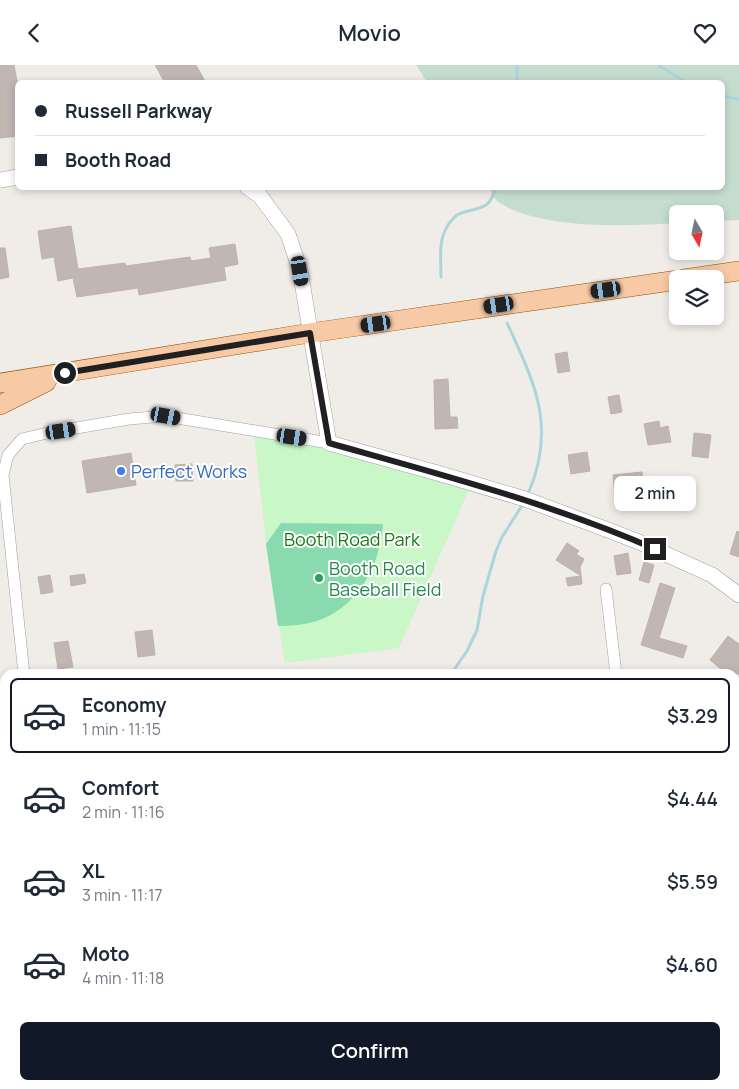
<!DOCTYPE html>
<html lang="en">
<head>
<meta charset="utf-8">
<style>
	body { margin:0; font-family:Manrope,sans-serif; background:#f6f6f7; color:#1f2937; height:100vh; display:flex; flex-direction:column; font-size:19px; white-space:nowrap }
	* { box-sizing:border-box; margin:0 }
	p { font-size:16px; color:#747a83 }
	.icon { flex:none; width:28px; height:28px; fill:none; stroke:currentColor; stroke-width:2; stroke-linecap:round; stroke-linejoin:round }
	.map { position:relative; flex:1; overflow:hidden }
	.sheet { position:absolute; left:0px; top:604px; width:740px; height:421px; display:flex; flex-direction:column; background:#fff; border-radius:15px 15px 0 0; box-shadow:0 2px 8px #0003 }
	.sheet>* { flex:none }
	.guide { position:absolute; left:15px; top:15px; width:710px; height:110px; border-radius:8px; box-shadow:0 2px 8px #0003; display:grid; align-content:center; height:110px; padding:0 20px; background:#fff }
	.needle { width:32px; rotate:171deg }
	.fabs { position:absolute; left:669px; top:140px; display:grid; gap:10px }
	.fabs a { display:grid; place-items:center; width:55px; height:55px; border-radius:8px; background:#fff; box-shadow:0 2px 8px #0003; font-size:25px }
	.end { position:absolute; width:22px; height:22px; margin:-11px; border:6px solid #202020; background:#fff; box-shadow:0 0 0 2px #fff }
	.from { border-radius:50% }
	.bubble { position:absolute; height:35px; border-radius:8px; background:#fff; box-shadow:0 2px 8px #0003; font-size:16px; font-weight:600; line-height:35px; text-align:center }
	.car { position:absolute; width:15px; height:30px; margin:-15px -8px; border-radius:6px; box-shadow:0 0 4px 1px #0007; background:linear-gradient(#222 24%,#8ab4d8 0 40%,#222 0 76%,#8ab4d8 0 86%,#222 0) }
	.guide b { display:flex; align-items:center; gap:18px; height:48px; font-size:19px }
	.guide b+b { border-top:1px solid #e0e1e3 }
	.guide i { width:12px; height:12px; background:#1f2937 }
	ul { padding:9px 0 0; list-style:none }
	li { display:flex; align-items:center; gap:15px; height:75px; margin:0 10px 8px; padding:0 10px; border:2px solid transparent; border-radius:8px }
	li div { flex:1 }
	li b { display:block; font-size:19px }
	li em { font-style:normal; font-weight:600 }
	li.active { border-color:#111827 }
	li>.icon { width:45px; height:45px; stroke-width:1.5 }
	.action { display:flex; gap:10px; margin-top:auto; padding:10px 20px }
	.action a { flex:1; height:58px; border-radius:8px; background:#111827; color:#fff; font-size:20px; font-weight:600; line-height:58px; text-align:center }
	header { display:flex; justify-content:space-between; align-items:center; height:65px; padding:0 20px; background:#fff; font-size:22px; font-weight:600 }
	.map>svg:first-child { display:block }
	.wetland { fill:#c5ddcf }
	.park { fill:#c9f7c7 }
	.pitch { fill:#8adab0 }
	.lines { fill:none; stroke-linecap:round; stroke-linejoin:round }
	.stream { stroke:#aad6db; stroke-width:3 }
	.building { fill:#c0b7b3; stroke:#c1b1aa }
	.minor-casing { stroke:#a1a1a1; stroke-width:12 }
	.tertiary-casing { stroke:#a1a1a1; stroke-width:16 }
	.primary-casing { stroke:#935309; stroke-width:20 }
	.minor { stroke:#fff; stroke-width:11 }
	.tertiary { stroke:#fff; stroke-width:15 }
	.primary { stroke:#f7c9a5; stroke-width:19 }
	.route { stroke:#202020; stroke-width:6 }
	.shop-dot { fill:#3f7fe0; stroke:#fff; stroke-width:2 }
	.leisure-dot { fill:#2e9e5b; stroke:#fff; stroke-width:2 }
	.labels { text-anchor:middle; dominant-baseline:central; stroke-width:4; stroke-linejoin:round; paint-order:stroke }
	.shop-label { font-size:18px; fill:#366cbe; stroke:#fff; text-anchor:start }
	.park-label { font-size:18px; fill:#177912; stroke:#fff }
	.leisure-label { font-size:18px; fill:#27864d; stroke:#fff; text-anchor:start }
</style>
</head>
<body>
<header><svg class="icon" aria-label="back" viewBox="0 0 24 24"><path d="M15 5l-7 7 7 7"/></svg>Movio<svg class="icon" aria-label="heart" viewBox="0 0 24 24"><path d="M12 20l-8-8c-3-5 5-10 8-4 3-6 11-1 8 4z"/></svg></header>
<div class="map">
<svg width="739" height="1024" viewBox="0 0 739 1024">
	<rect width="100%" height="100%" fill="#f0ece7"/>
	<path class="wetland" d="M 416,0 L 739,0 L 739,155 L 715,156 L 715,149 L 678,149 L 677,158 C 628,161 543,165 500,138 C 495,135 492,127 489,123 L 722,122 L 722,18 L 427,17 Z"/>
	<polygon class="park" points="254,366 472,418 399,583 285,598 266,479"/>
	<path class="pitch" d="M 281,458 L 383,459 C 380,501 358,542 317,556 C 304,560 291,561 278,561 L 266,479 Z"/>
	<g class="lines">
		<g class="stream">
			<polyline points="658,0 687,18"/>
			<polyline points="517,18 517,0"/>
			<polyline points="722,31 739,34"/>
			<path d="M 441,212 C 441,196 438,176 447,162 C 449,158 454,152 457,150 C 473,141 491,149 495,122"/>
			<path d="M 507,258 C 535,319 557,362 528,429"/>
			<polyline points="451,609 467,586 477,565 483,531 496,486 502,472 523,439"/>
			<polyline points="160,1020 161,1024"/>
		</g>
	</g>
	<g class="building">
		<polygon points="0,0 14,0 18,21 18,71 0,73"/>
		<polygon points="155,0 196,0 206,18 165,18"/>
		<polygon points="71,161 78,204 125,198 126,201 190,192 191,196 211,193 209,183 235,179 238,199 224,202 226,215 139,230 138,223 77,232 73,213 58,216 54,192 42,194 38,166"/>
		<polygon points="0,183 5,183 9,212 0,214"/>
		<polygon points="567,287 570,306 558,308 555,289"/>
		<polygon points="448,314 450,352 457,352 458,363 435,364 434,315"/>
		<polygon points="619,330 622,347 611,349 608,332"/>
		<polygon points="659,356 660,363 668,361 671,377 648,380 644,359"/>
		<polygon points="694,368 711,370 708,393 692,391"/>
		<polygon points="587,387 590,406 571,409 568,390"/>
		<polygon points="131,388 136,420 87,428 82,396"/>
		<polygon points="192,399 193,416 176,416 175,400"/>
		<polygon points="642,407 645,438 616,441 613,410"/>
		<polygon points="737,466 739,467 739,492 730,489"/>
		<polygon points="567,478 579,486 576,489 584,494 580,502 582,519 568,521 566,513 581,511 556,495"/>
		<polygon points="628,488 631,508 617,510 614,491"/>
		<polygon points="644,497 654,500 649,518 639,515"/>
		<polygon points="84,509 86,518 71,521 70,511"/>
		<polygon points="50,510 53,527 41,529 38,512"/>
		<polygon points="660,518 675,523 659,573 687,581 683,593 641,580"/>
		<polygon points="152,565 155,590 138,592 135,567"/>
		<polygon points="728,571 739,579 739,609 727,609 710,595"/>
		<polygon points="68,576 73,602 58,604 54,578"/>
	</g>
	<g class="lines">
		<defs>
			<g id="minor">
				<polyline points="606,524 616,609"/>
				<polyline points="24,609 3,410 8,390 22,374 47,368 129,354 165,351 329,378"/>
				<polyline points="0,898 5,897"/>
				<polyline points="735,968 739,968"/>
				<polyline points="417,1020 418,1024"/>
				<polyline points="723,1020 724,1024"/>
				<polyline points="254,1021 254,1024"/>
			</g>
			<g id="tertiary">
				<polyline points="0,115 18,112"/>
				<polyline points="247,122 260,131 288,169 300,205 329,378 441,409 525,434 608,465 639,477 712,510 739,530"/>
				<polyline points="0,626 5,674 1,719 5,760"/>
				<polyline points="735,668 739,663"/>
				<polyline points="25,1020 25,1024"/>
				<polyline points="443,1024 446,1020"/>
			</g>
			<g id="primary">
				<polyline points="684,214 739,206"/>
				<polyline points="0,318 310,268 678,215"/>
				<polyline points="0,340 46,317"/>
			</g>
		</defs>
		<use href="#minor" class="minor-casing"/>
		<use href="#tertiary" class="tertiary-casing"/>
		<use href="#primary" class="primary-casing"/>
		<use href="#minor" class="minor"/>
		<use href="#tertiary" class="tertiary"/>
		<use href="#primary" class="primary"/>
	</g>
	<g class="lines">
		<path class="route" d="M 65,308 L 310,268 L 329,378 C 439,409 550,438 655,484"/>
	</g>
	<circle class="shop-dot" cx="121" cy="406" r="5"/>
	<circle class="leisure-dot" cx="319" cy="513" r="5"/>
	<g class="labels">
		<g class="shop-label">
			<text x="131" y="406">Perfect Works</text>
		</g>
		<g class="park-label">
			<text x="352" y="474">Booth Road Park</text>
		</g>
		<g class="leisure-label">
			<text x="329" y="503">Booth Road<tspan x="329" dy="21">Baseball Field</tspan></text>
		</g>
	</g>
</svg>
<div class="fabs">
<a><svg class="needle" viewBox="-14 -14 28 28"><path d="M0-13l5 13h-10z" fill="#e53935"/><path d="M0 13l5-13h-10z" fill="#747a83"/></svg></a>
<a><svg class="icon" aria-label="layers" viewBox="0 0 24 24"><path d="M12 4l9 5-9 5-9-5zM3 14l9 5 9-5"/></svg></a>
</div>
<i class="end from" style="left:65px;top:308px"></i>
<i class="end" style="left:655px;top:484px"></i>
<div class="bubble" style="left:614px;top:411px;width:82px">2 min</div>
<i class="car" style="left:300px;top:206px;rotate:171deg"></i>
<i class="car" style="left:606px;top:225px;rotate:262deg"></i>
<i class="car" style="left:499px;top:240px;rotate:261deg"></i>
<i class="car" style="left:376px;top:259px;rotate:262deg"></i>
<i class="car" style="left:166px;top:351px;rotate:101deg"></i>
<i class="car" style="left:61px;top:366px;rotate:81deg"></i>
<i class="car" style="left:292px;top:372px;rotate:99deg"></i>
<div class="guide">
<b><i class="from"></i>Russell Parkway</b>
<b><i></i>Booth Road</b>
</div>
<section class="sheet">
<ul>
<li class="active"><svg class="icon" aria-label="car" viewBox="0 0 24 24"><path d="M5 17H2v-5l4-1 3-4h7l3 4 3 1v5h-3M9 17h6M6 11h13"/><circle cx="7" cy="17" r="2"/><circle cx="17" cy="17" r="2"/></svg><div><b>Economy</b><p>1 min · 11:15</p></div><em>$3.29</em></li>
<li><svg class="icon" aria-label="car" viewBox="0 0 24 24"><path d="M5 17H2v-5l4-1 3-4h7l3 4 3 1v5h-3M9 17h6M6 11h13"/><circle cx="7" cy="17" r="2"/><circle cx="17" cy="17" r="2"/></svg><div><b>Comfort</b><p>2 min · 11:16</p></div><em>$4.44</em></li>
<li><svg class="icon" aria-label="car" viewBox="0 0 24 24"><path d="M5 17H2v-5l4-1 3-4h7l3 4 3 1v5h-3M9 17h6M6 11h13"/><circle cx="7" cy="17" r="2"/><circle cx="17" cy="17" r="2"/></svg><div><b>XL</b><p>3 min · 11:17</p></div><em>$5.59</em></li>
<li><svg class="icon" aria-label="car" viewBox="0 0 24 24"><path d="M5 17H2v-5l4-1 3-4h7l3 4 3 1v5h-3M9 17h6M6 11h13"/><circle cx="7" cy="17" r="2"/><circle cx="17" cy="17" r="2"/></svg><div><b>Moto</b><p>4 min · 11:18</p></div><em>$4.60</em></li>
</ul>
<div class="action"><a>Confirm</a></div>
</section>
</div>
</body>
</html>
